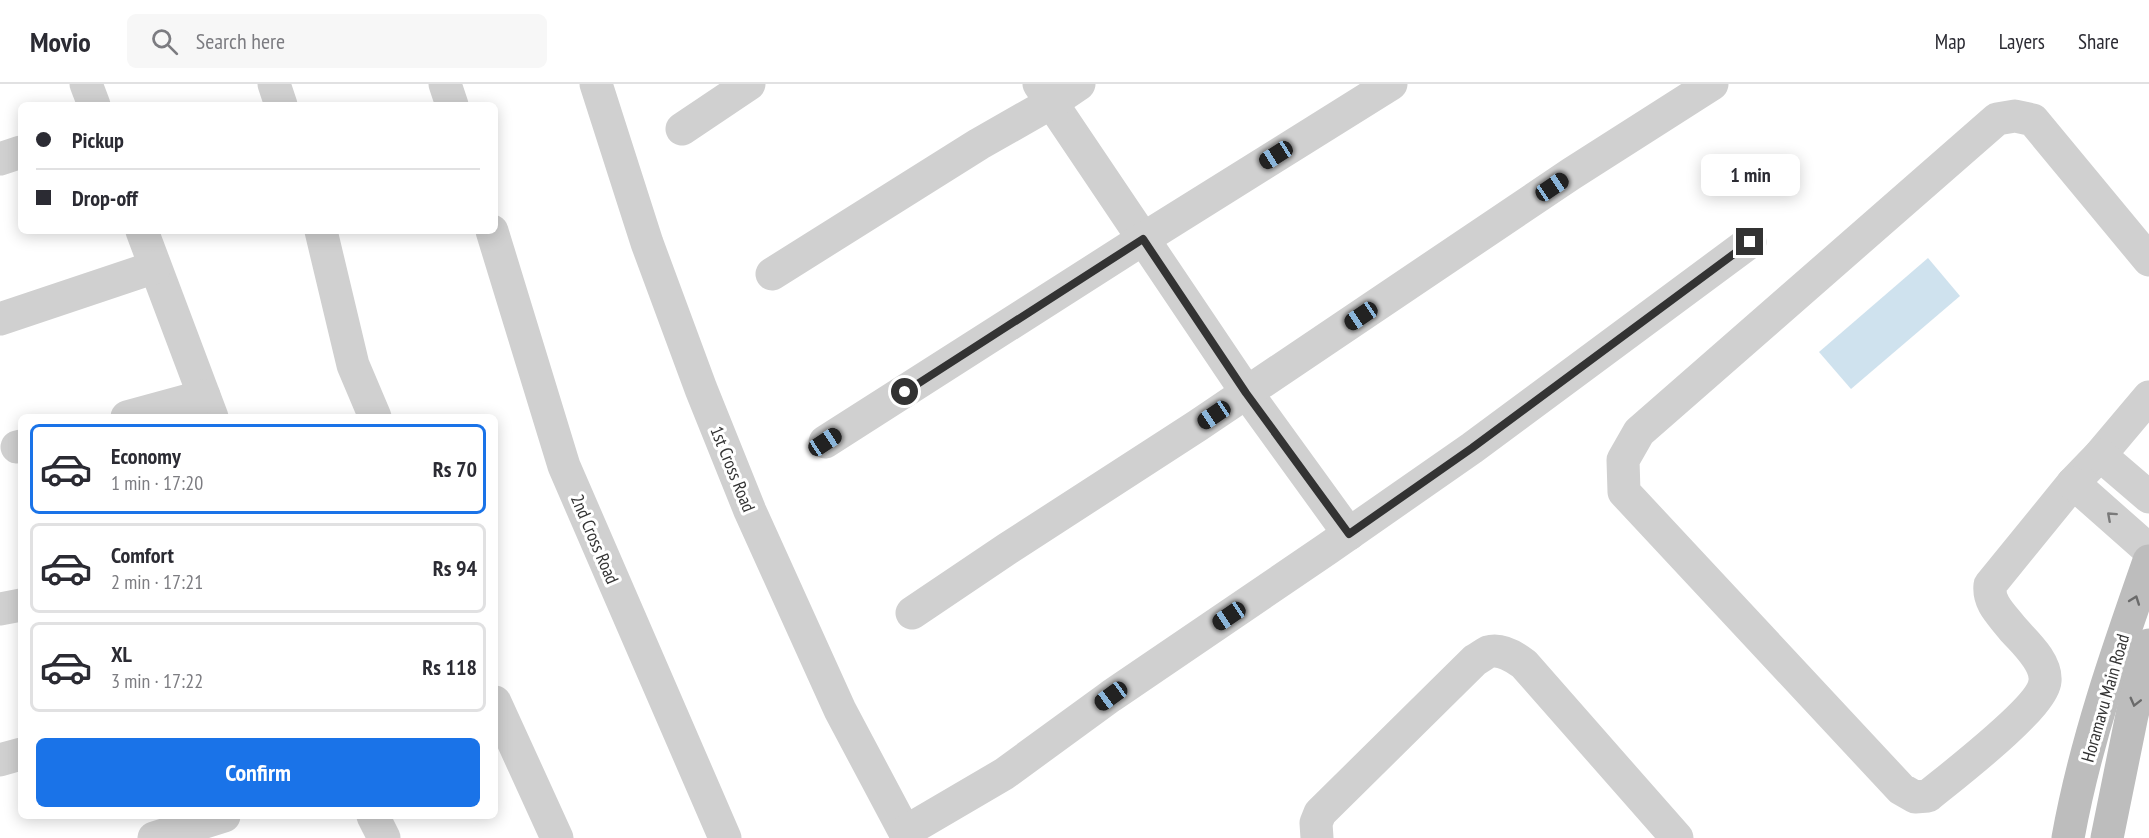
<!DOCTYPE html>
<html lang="en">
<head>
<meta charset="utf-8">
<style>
	body { margin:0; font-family:"PT Sans Narrow",sans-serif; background:#f7f7f7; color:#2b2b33; height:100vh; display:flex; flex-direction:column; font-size:22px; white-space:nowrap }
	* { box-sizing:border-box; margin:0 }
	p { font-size:20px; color:#7c7c81 }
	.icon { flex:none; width:33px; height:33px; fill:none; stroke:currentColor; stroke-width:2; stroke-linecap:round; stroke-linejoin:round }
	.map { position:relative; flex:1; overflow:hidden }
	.side { position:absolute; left:18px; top:330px; width:480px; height:405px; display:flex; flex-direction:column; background:#fff; border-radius:9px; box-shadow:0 3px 15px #0003 }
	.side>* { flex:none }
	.banner { position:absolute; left:18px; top:18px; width:480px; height:132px; border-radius:9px; box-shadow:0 3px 15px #0003; display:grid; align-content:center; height:132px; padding:0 18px; background:#fff }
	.end { position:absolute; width:27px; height:27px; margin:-14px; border:8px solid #333; background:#fff; box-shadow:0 0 0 3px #fff }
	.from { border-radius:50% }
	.bubble { position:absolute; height:42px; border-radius:9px; background:#fff; box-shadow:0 3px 15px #0003; font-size:20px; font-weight:700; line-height:42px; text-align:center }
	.car { position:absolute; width:18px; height:36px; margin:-18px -9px; border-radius:8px; box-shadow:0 0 4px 2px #0007; background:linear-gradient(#222 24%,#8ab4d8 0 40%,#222 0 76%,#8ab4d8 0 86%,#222 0) }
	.banner b { display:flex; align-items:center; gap:21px; height:57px; font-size:22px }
	.banner b+b { border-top:2px solid #e1e1e2 }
	.banner i { width:15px; height:15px; background:#2b2b33 }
	ul { padding:10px 0 0; list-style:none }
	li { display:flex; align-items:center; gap:18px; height:90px; margin:0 12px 9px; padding:0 6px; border:3px solid #e1e1e2; border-radius:9px }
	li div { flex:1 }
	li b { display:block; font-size:22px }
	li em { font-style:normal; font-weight:700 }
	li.selected { border-color:#1a73e8 }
	li>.icon { width:54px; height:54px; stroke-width:1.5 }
	.primary-button { display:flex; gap:12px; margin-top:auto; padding:12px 18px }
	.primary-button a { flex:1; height:69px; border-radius:9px; background:#1a73e8; color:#fff; font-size:24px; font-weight:700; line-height:69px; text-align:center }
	header { display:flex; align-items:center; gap:36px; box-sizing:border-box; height:84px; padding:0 30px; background:#fff; border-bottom:2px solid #e1e1e2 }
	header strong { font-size:28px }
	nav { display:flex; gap:33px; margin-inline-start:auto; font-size:21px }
	.search { width:420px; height:54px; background:#f7f7f7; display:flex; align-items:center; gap:15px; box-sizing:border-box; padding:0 21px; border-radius:9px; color:#7c7c81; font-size:22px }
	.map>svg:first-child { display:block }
	.water { fill:#cfe2ee }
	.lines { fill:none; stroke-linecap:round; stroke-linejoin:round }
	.street { stroke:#d0d0d0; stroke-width:33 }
	.secondary { stroke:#bdbdbd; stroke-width:33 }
	.oneway { stroke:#7a7a7a }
	.oneway2 { stroke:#6a6a6a }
	.route { stroke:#333; stroke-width:8 }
	.labels { text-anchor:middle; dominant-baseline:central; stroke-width:6; stroke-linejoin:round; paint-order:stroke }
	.street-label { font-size:18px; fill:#333; stroke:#fff }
</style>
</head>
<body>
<header>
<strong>Movio</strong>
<div class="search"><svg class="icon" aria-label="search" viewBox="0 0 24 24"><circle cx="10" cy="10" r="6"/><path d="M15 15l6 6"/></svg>Search here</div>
<nav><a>Map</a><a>Layers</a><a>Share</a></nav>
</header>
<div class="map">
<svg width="2149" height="754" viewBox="0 0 2149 754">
	<rect width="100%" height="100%" fill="#fff"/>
	<polygon class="water" points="1928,174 1960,212 1851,305 1819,268"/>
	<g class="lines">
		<g class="street">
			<polyline points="86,0 94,21"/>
			<polyline points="274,0 281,21"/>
			<polyline points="445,0 452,21"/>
			<polyline points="596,0 647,159 701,305 750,427 840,626 908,754"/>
			<polyline points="1039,0 1247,309 1349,450"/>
			<polyline points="682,45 749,0"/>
			<polyline points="0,75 21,68"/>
			<polyline points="142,147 212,333"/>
			<polyline points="321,147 353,281 375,333"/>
			<polyline points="492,147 564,382 725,754"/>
			<path d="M 2149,176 L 2033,36 L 2015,32 L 1997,35 L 1639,348 L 1623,376 L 1624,408 L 1901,705 L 1915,713 L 1928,712 C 1951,693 2043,623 2045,597 C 2047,577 2023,557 2012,544 C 2001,530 1988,519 1990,501 L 2073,399 L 2100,371 L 2149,313"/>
			<polyline points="772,190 979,60 1051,19 1079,0"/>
			<polyline points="0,235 155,183"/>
			<polyline points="127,333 204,312"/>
			<polyline points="825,358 1143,155 1391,0"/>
			<polyline points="17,363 21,362"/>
			<polyline points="2100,371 2149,413"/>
			<polyline points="2073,399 2149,466"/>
			<polyline points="0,525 21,521"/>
			<polyline points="912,529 1007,465 1197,342 1571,90 1712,0"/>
			<polyline points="495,618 557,754"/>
			<polyline points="0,676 21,670"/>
			<polyline points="373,732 384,754"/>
			<polyline points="905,748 1004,690 1111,612 1327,465 1472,364 1750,158"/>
			<polyline points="154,754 224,732"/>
			<path d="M 1317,754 L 1316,739 L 1320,729 L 1475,576 C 1479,574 1484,570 1488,568 C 1500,564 1515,573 1524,580 L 1677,754"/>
		</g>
		<g class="secondary">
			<path d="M 2068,754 C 2085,659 2117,568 2149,477"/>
			<polyline points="2107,754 2132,631 2149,561"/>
		</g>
	</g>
	<defs><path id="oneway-chevron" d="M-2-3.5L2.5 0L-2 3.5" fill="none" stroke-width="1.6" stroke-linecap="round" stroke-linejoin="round" transform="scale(1.5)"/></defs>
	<use class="oneway" href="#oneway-chevron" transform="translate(2111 432) rotate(-138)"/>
	<g class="oneway2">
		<use href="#oneway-chevron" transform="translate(2135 516) rotate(-70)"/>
		<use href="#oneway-chevron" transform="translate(2135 618) rotate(104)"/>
	</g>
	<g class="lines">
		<polyline class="route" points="905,308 1143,155 1246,309 1349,450 1472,364 1750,158"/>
	</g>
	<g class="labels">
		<g class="street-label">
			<text transform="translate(733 385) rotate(68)">1st Cross Road</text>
			<text transform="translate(595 455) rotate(67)">2nd Cross Road</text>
			<text transform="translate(2105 614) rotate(-74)">Horamavu Main Road</text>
		</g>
	</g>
</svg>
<i class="end from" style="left:905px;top:308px"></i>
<i class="end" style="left:1750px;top:158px"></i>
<div class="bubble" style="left:1701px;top:70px;width:99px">1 min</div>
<i class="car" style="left:1276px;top:71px;rotate:238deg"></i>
<i class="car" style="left:1552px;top:103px;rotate:56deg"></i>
<i class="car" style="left:1361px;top:232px;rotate:236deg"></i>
<i class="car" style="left:1214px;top:331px;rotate:236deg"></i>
<i class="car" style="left:825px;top:358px;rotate:57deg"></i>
<i class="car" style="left:1229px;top:532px;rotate:236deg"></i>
<i class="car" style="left:1111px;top:612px;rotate:234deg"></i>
<div class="banner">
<b><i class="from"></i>Pickup</b>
<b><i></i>Drop-off</b>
</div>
<section class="side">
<ul>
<li class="selected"><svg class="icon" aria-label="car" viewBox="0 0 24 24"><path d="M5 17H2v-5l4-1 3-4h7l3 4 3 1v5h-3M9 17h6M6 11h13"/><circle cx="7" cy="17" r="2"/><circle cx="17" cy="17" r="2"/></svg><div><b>Economy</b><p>1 min · 17:20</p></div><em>Rs 70</em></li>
<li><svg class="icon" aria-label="car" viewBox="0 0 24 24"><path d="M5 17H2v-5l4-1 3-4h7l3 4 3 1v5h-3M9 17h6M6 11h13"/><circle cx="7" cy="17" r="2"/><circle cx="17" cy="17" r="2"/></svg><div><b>Comfort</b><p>2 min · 17:21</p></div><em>Rs 94</em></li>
<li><svg class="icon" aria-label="car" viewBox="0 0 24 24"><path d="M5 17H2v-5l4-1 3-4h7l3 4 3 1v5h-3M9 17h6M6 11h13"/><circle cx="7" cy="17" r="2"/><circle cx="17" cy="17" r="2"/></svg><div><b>XL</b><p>3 min · 17:22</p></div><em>Rs 118</em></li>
</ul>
<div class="primary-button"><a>Confirm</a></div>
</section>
</div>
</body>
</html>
